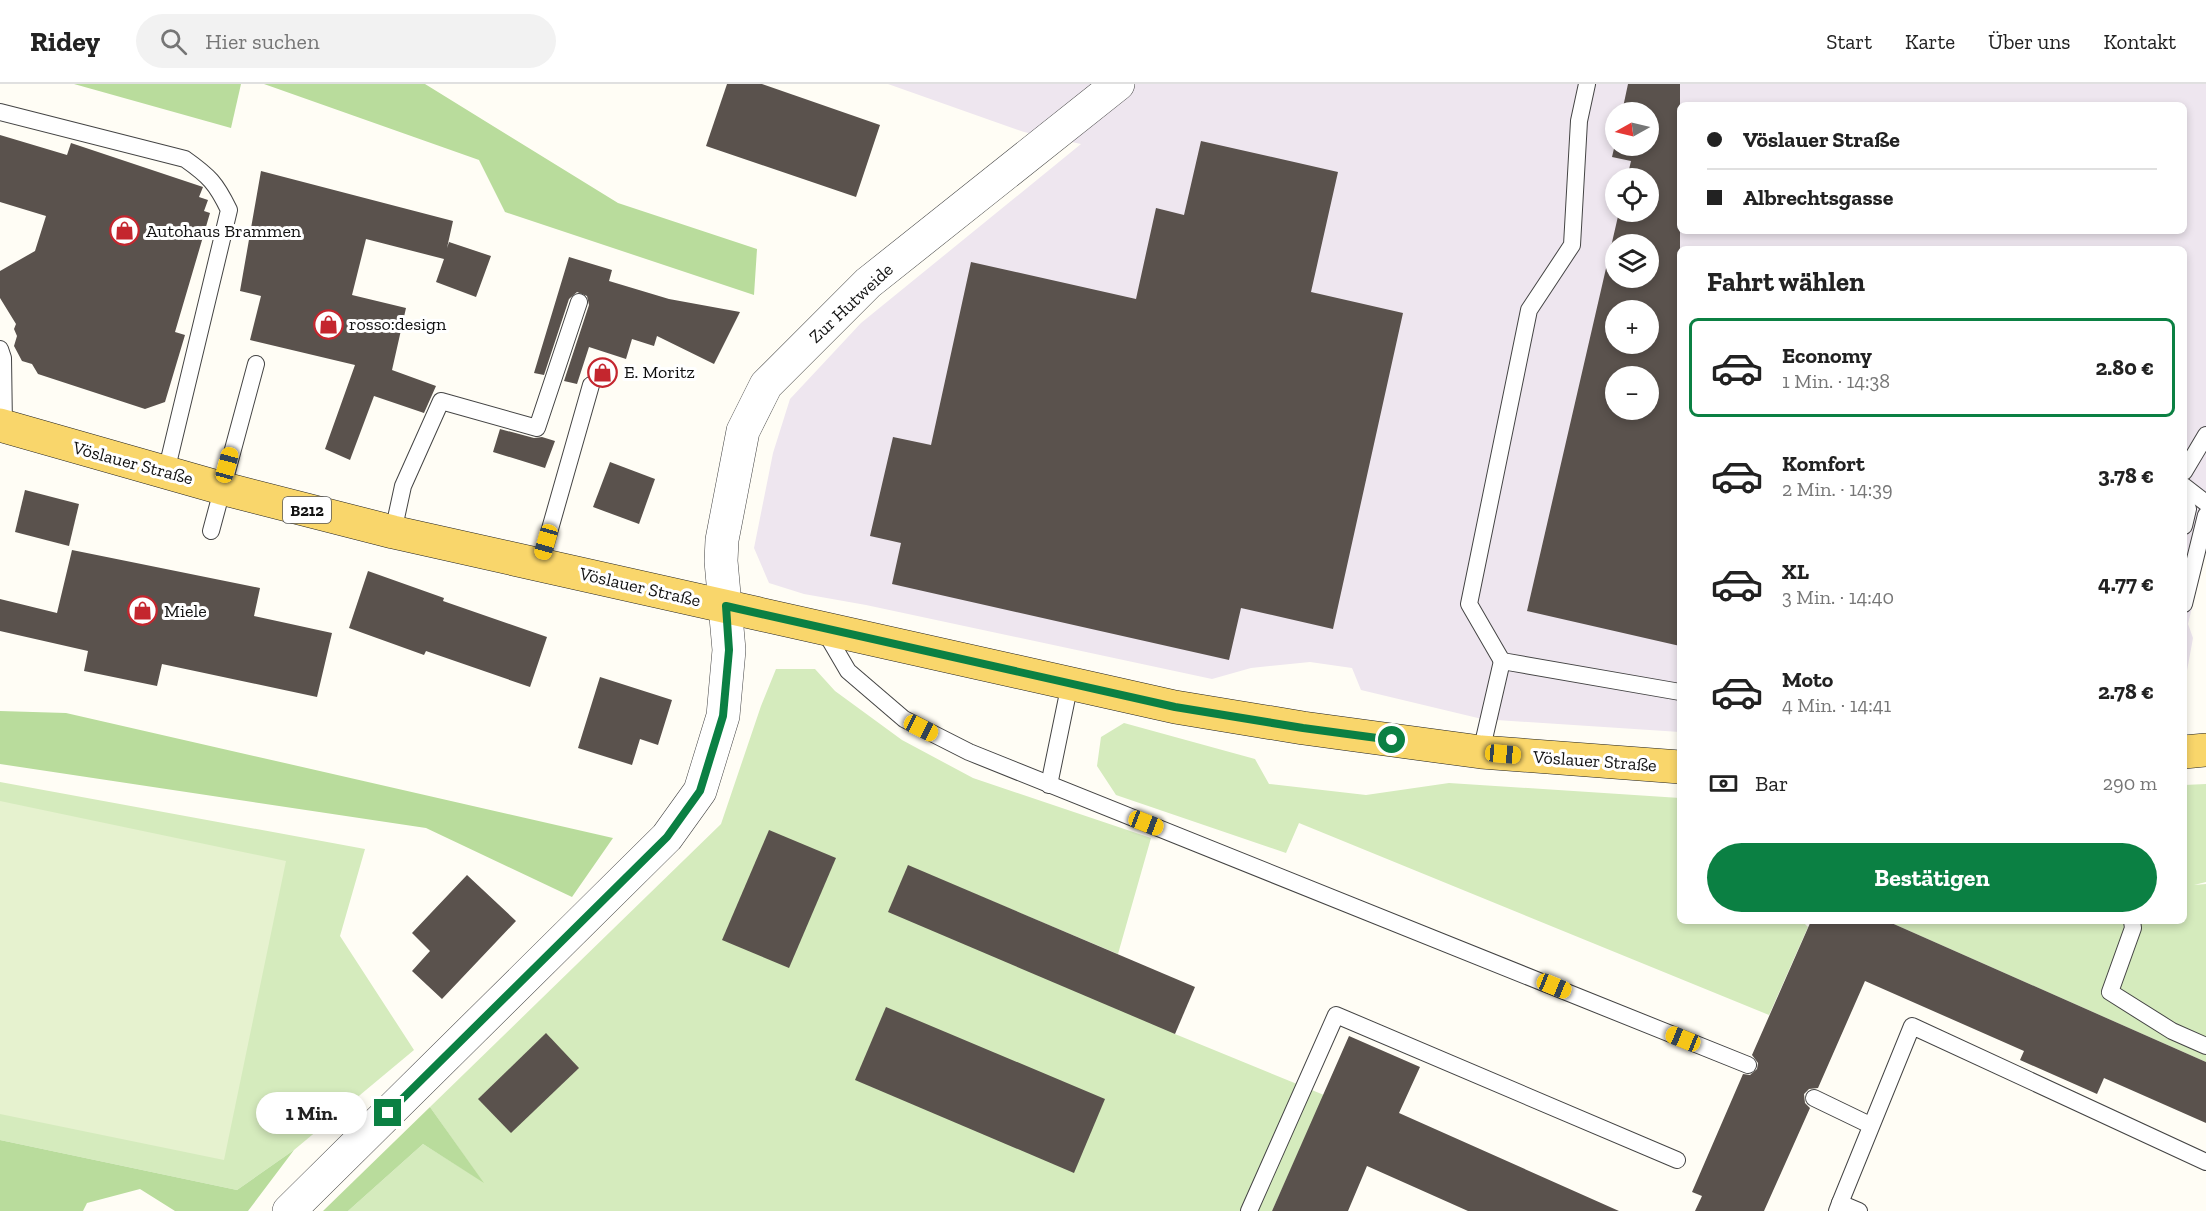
<!DOCTYPE html>
<html lang="de">
<head>
<meta charset="utf-8">
<style>
	body { margin:0; font-family:"Zilla Slab",serif; background:#f2f2f2; color:#222; height:100vh; display:flex; flex-direction:column; font-size:22px; white-space:nowrap }
	* { box-sizing:border-box; margin:0 }
	p { font-size:20px; color:#767676 }
	.icon { flex:none; width:33px; height:33px; fill:none; stroke:currentColor; stroke-width:2; stroke-linecap:round; stroke-linejoin:round }
	.map { position:relative; flex:1; overflow:hidden }
	.sheet { position:absolute; left:1677px; top:162px; width:510px; height:678px; display:flex; flex-direction:column; background:#fff; border-radius:9px; box-shadow:0 3px 9px #0003 }
	.sheet>* { flex:none }
	.hud { position:absolute; left:1677px; top:18px; width:510px; height:132px; border-radius:9px; box-shadow:0 3px 9px #0003; display:grid; align-content:center; height:132px; padding:0 30px; background:#fff }
	.needle { width:39px; rotate:262deg }
	.fabs { position:absolute; left:1605px; top:18px; display:grid; gap:12px }
	.fabs a { display:grid; place-items:center; width:54px; height:54px; border-radius:50%; background:#fff; box-shadow:0 3px 9px #0003; font-size:30px }
	.end { position:absolute; width:27px; height:27px; margin:-14px; border:8px solid #0b8043; background:#fff; box-shadow:0 0 0 3px #fff }
	.from { border-radius:50% }
	.bubble { position:absolute; height:42px; border-radius:21px; background:#fff; box-shadow:0 3px 9px #0003; font-size:20px; font-weight:700; line-height:42px; text-align:center }
	.car { position:absolute; width:18px; height:36px; margin:-18px -9px; border-radius:8px; box-shadow:0 0 4px 2px #0007; background:linear-gradient(#f5c518 24%,#345 0 40%,#f5c518 0 76%,#345 0 86%,#f5c518 0) }
	.hud b { display:flex; align-items:center; gap:21px; height:57px; font-size:22px }
	.hud b+b { border-top:2px solid #e0e0e0 }
	.hud i { width:15px; height:15px; background:#222 }
	ul { padding:0; list-style:none }
	li { display:flex; align-items:center; gap:18px; height:99px; margin:0 12px 9px; padding:0 18px; border:3px solid transparent; border-radius:9px }
	li div { flex:1 }
	li b { display:block; font-size:22px }
	li em { font-style:normal; font-weight:700 }
	li.current { border-color:#0b8043 }
	li>.icon { width:54px; height:54px; stroke-width:1.5 }
	h2 { padding:0 30px; font-size:27px; line-height:72px }
	.pay { display:flex; align-items:center; gap:15px; height:66px; padding:0 30px; font-size:22px }
	.pay p { margin-inline-start:auto }
	.button { display:flex; gap:12px; margin-top:auto; padding:12px 30px }
	.button a { flex:1; height:69px; border-radius:36px; background:#0b8043; color:#fff; font-size:24px; font-weight:700; line-height:69px; text-align:center }
	header { display:flex; align-items:center; gap:36px; box-sizing:border-box; height:84px; padding:0 30px; background:#fff; border-bottom:2px solid #e0e0e0 }
	header strong { font-size:28px }
	nav { display:flex; gap:33px; margin-inline-start:auto; font-size:21px }
	.search { width:420px; height:54px; background:#f2f2f2; display:flex; align-items:center; gap:15px; box-sizing:border-box; padding:0 21px; border-radius:33px; color:#767676; font-size:22px }
	.map>svg:first-child { display:block }
	.industrial { fill:#eee6ef; fill-rule:evenodd }
	.green { fill:#d5ebbd }
	.forest { fill:#b9dc9c }
	.pitch { fill:#e6f2cf }
	.building { fill:#5a524d; fill-rule:evenodd }
	.lines { fill:none; stroke-linecap:round; stroke-linejoin:round }
	.service-casing { stroke:#444; stroke-width:18 }
	.minor-casing { stroke:#444; stroke-width:34 }
	.primary-casing { stroke:#222; stroke-width:34 }
	.service { stroke:#fff; stroke-width:16 }
	.minor { stroke:#fff; stroke-width:33 }
	.primary { stroke:#f9d66b; stroke-width:33 }
	.route { stroke:#0b8043; stroke-width:8 }
	.labels { text-anchor:middle; dominant-baseline:central; stroke-width:6; stroke-linejoin:round; paint-order:stroke }
	.shield { fill:#fff; stroke:#585858; stroke-width:1.5 }
	.shield-label { font-size:16px; font-weight:bold; fill:#111 }
	.poi-label { font-size:18px; fill:#111; stroke:#fff; text-anchor:start }
	.street-label { font-size:18px; fill:#111; stroke:#fff }
</style>
</head>
<body>
<header>
<strong>Ridey</strong>
<div class="search"><svg class="icon" aria-label="search" viewBox="0 0 24 24"><circle cx="10" cy="10" r="6"/><path d="M15 15l6 6"/></svg>Hier suchen</div>
<nav><a>Start</a><a>Karte</a><a>Über uns</a><a>Kontakt</a></nav>
</header>
<div class="map">
<svg width="2206" height="1127" viewBox="0 0 2206 1127">
	<rect width="100%" height="100%" fill="#fffdf5"/>
	<path class="industrial" d="M 888,0 L 2206,0 L 2206,466 L 2188,540 L 2193,554 L 2184,603 L 2184,165 L 1680,165 L 1680,648 L 1482,635 L 1361,606 L 1352,584 L 1310,578 L 1251,584 L 1212,595 L 866,521 L 804,510 L 769,499 L 754,464 L 773,369 L 790,315 L 861,239 L 1081,60 L 1024,48 ZM 1680,21 L 2184,21 L 2184,147 L 1680,147 ZM 1616,28 L 1648,28 L 1648,62 L 1616,62 ZM 1616,94 L 1648,94 L 1648,128 L 1616,128 ZM 1616,160 L 1648,160 L 1648,194 L 1616,194 ZM 1616,226 L 1648,226 L 1648,260 L 1616,260 ZM 1616,292 L 1648,292 L 1648,326 L 1616,326 Z"/>
	<g class="green">
		<polygon points="776,585 815,585 835,607 902,656 973,694 1151,754 1118,870 908,782 1175,950 1324,1011 1272,1127 348,1127 423,1060 482,1097 430,1023 721,740 761,622"/>
		<polygon points="1124,639 1255,675 1269,700 1366,711 1449,699 1680,714 1680,837 1802,837 1808,843 1769,931 1299,739 1286,769 1116,711 1097,682 1101,653"/>
		<polygon points="0,698 365,765 340,852 414,966 294,1066 237,1106 0,1056"/>
		<polygon points="2206,700 2206,798 2194,801 2206,800 2206,978 1887,837 2184,837 2184,701"/>
	</g>
	<g class="forest">
		<polygon points="74,0 241,0 231,44"/>
		<polygon points="264,0 425,0 618,119 757,165 754,211 505,128 479,76"/>
		<polygon points="0,627 66,629 613,754 572,813 426,744 0,680"/>
		<polygon points="430,1023 484,1099 423,1060 348,1127 323,1127"/>
		<polygon points="0,1056 237,1106 294,1066 248,1127 175,1127 140,1105 87,1119 83,1127 0,1127"/>
	</g>
	<polygon class="pitch" points="0,717 286,777 224,1076 0,1030"/>
	<g class="building">
		<polygon points="727,0 762,0 880,41 856,113 706,62"/>
		<path d="M 1628,0 L 1680,0 L 1680,562 L 1527,527 L 1619,128 L 1648,128 L 1648,94 L 1627,94 L 1631,77 L 1612,73 L 1616,56 L 1616,62 L 1648,62 L 1648,28 L 1622,28 ZM 1616,160 L 1648,160 L 1648,194 L 1616,194 ZM 1616,226 L 1648,226 L 1648,260 L 1616,260 ZM 1616,292 L 1648,292 L 1648,326 L 1616,326 Z"/>
		<polygon points="0,51 67,71 71,59 203,103 199,113 208,116 204,127 210,129 175,248 185,251 165,318 145,325 38,290 32,280 22,277 14,262 17,252 14,245 16,240 0,214 0,187 35,167 46,132 0,118"/>
		<polygon points="1201,57 1338,88 1311,208 1403,229 1333,545 1241,524 1229,576 892,500 901,459 870,452 893,353 931,361 971,178 1136,215 1156,124 1184,131"/>
		<polygon points="261,87 453,137 447,164 449,158 491,172 476,213 436,198 444,175 366,155 352,211 406,224 392,286 436,302 424,329 374,312 350,376 325,365 355,281 250,256 261,212 240,207"/>
		<polygon points="569,173 612,186 609,197 669,215 740,228 714,280 657,252 654,262 632,255 626,275 589,263 577,300 564,297 589,221 587,212 577,208 569,215 544,291 534,289"/>
		<polygon points="500,345 534,354 542,353 555,357 545,384 493,368"/>
		<polygon points="610,378 655,395 639,440 593,423"/>
		<polygon points="25,406 79,420 69,462 15,448"/>
		<polygon points="72,466 260,504 254,532 332,549 317,613 162,580 157,602 84,587 88,567 0,547 0,515 57,529"/>
		<polygon points="368,487 444,514 443,517 547,553 530,603 426,567 424,571 349,544"/>
		<polygon points="600,593 672,616 658,661 640,655 632,681 578,664"/>
		<polygon points="769,746 836,774 789,884 722,856"/>
		<polygon points="908,781 1195,903 1175,950 888,828"/>
		<polygon points="467,791 516,837 442,915 412,887 430,867 412,849"/>
		<polygon points="1811,837 1887,837 2206,978 2206,1039 2104,994 2097,1010 2020,976 2024,967 1865,897 1818,1004 1809,1005 1804,1010 1805,1019 1810,1024 1764,1127 1695,1127 1702,1112 1692,1108 1743,990 1750,991 1757,985 1758,979 1752,971"/>
		<polygon points="886,923 1105,1015 1074,1089 855,996"/>
		<polygon points="546,949 579,984 511,1049 478,1015"/>
		<polygon points="1349,952 1420,983 1399,1029 1619,1127 1468,1127 1367,1082 1348,1127 1272,1127"/>
	</g>
	<g class="lines">
		<defs>
			<g id="service">
				<path d="M 0,28 L 185,75 C 209,92 216,99 229,126 L 166,388"/>
				<polyline points="0,265 3,274 4,342"/>
				<polyline points="2184,388 2206,351"/>
				<polyline points="2184,402 2206,419"/>
				<polyline points="2184,413 2188,425 2184,442"/>
				<polyline points="211,447 256,280"/>
				<polyline points="393,448 403,402 441,317 537,344 579,218"/>
				<polyline points="540,480 591,301"/>
				<polyline points="2184,520 2206,431"/>
				<polyline points="824,546 848,587 904,635 969,668 1748,981"/>
				<polyline points="1502,577 1469,520 1529,226 1572,161 1579,37 1587,0"/>
				<polyline points="1481,668 1502,577 1680,608"/>
				<polyline points="1049,701 1070,599"/>
				<polyline points="2132,837 2133,844 2110,908 2172,947 2206,962"/>
				<polyline points="1814,1014 1870,1041"/>
				<polyline points="1840,1119 1912,942 2206,1078"/>
				<polyline points="1249,1127 1336,931 1677,1076"/>
				<polyline points="1837,1127 1840,1119 1859,1127"/>
			</g>
			<polyline id="minor" points="289,1127 667,753 700,707 723,632 729,566 721,477 722,456 743,347 766,301 868,199 1118,0"/>
			<g id="primary">
				<polyline points="0,341 221,404 393,448 1175,623 1303,644 1481,668 1680,683"/>
				<polyline points="2184,668 2206,666"/>
			</g>
		</defs>
		<use href="#service" class="service-casing"/>
		<use href="#minor" class="minor-casing"/>
		<use href="#primary" class="primary-casing"/>
		<use href="#service" class="service"/>
		<use href="#minor" class="minor"/>
		<use href="#primary" class="primary"/>
	</g>
	<g class="lines">
		<polyline class="route" points="388,1029 667,753 700,707 723,632 729,566 726,522 1175,623 1303,644 1392,656"/>
	</g>
	<defs>
		<symbol id="shop-ring" viewBox="-11 -11 22 22"><circle r="9.5" fill="#fff" stroke="#c4262e" stroke-width="1.5"/><path d="M-5-2.5h2.3a2.7 3.5 0 0 1 5.4 0H5L5.5 6h-11ZM-1.5-2.5h3a1.5 2.3 0 0 0-3 0Z" fill="#c4262e"/></symbol>
	</defs>
	<g fill-rule="evenodd">
		<use href="#shop-ring" x="108" y="130" width="33" height="33"/>
		<use href="#shop-ring" x="312" y="224" width="33" height="33"/>
		<use href="#shop-ring" x="586" y="272" width="33" height="33"/>
		<use href="#shop-ring" x="126" y="510" width="33" height="33"/>
	</g>
	<g class="labels">
		<rect class="shield" x="283" y="413" width="48" height="26" rx="4.5"/>
		<g class="shield-label">
			<text x="307" y="426">B212</text>
		</g>
		<g class="poi-label">
			<text x="146" y="147">Autohaus Brammen</text>
			<text x="349" y="240">rosso:design</text>
			<text x="624" y="288">E. Moritz</text>
			<text x="164" y="527">Miele</text>
		</g>
		<g class="street-label">
			<text transform="translate(851 219) rotate(-43)">Zur Hutweide</text>
			<text transform="translate(133 379) rotate(15)">Vöslauer Straße</text>
			<text transform="translate(640 503) rotate(13)">Vöslauer Straße</text>
			<text transform="translate(1595 677) rotate(4)">Vöslauer Straße</text>
		</g>
	</g>
</svg>
<div class="fabs">
<a><svg class="needle" viewBox="-14 -14 28 28"><path d="M0-13l5 13h-10z" fill="#e53935"/><path d="M0 13l5-13h-10z" fill="#767676"/></svg></a>
<a><svg class="icon" aria-label="locate" viewBox="0 0 24 24"><circle cx="12" cy="12" r="6"/><path d="M12 2v4M12 18v4M2 12h4M18 12h4"/></svg></a>
<a><svg class="icon" aria-label="layers" viewBox="0 0 24 24"><path d="M12 4l9 5-9 5-9-5zM3 14l9 5 9-5"/></svg></a>
<a>+</a>
<a>−</a>
</div>
<i class="end from" style="left:1392px;top:656px"></i>
<i class="end" style="left:388px;top:1029px"></i>
<div class="bubble" style="left:256px;top:1008px;width:111px">1 Min.</div>
<i class="car" style="left:227px;top:381px;rotate:15deg"></i>
<i class="car" style="left:546px;top:458px;rotate:196deg"></i>
<i class="car" style="left:921px;top:644px;rotate:117deg"></i>
<i class="car" style="left:1503px;top:670px;rotate:95deg"></i>
<i class="car" style="left:1146px;top:739px;rotate:111deg"></i>
<i class="car" style="left:1554px;top:902px;rotate:112deg"></i>
<i class="car" style="left:1683px;top:955px;rotate:292deg"></i>
<div class="hud">
<b><i class="from"></i>Vöslauer Straße</b>
<b><i></i>Albrechtsgasse</b>
</div>
<section class="sheet">
<h2>Fahrt wählen</h2>
<ul>
<li class="current"><svg class="icon" aria-label="car" viewBox="0 0 24 24"><path d="M5 17H2v-5l4-1 3-4h7l3 4 3 1v5h-3M9 17h6M6 11h13"/><circle cx="7" cy="17" r="2"/><circle cx="17" cy="17" r="2"/></svg><div><b>Economy</b><p>1 Min. · 14:38</p></div><em>2.80 €</em></li>
<li><svg class="icon" aria-label="car" viewBox="0 0 24 24"><path d="M5 17H2v-5l4-1 3-4h7l3 4 3 1v5h-3M9 17h6M6 11h13"/><circle cx="7" cy="17" r="2"/><circle cx="17" cy="17" r="2"/></svg><div><b>Komfort</b><p>2 Min. · 14:39</p></div><em>3.78 €</em></li>
<li><svg class="icon" aria-label="car" viewBox="0 0 24 24"><path d="M5 17H2v-5l4-1 3-4h7l3 4 3 1v5h-3M9 17h6M6 11h13"/><circle cx="7" cy="17" r="2"/><circle cx="17" cy="17" r="2"/></svg><div><b>XL</b><p>3 Min. · 14:40</p></div><em>4.77 €</em></li>
<li><svg class="icon" aria-label="car" viewBox="0 0 24 24"><path d="M5 17H2v-5l4-1 3-4h7l3 4 3 1v5h-3M9 17h6M6 11h13"/><circle cx="7" cy="17" r="2"/><circle cx="17" cy="17" r="2"/></svg><div><b>Moto</b><p>4 Min. · 14:41</p></div><em>2.78 €</em></li>
</ul>
<div class="pay"><svg class="icon" aria-label="cash" viewBox="0 0 24 24"><path d="M3 7h18v10H3z"/><circle cx="12" cy="12" r="2"/></svg>Bar<p>290 m</p></div>
<div class="button"><a>Bestätigen</a></div>
</section>
</div>
</body>
</html>
